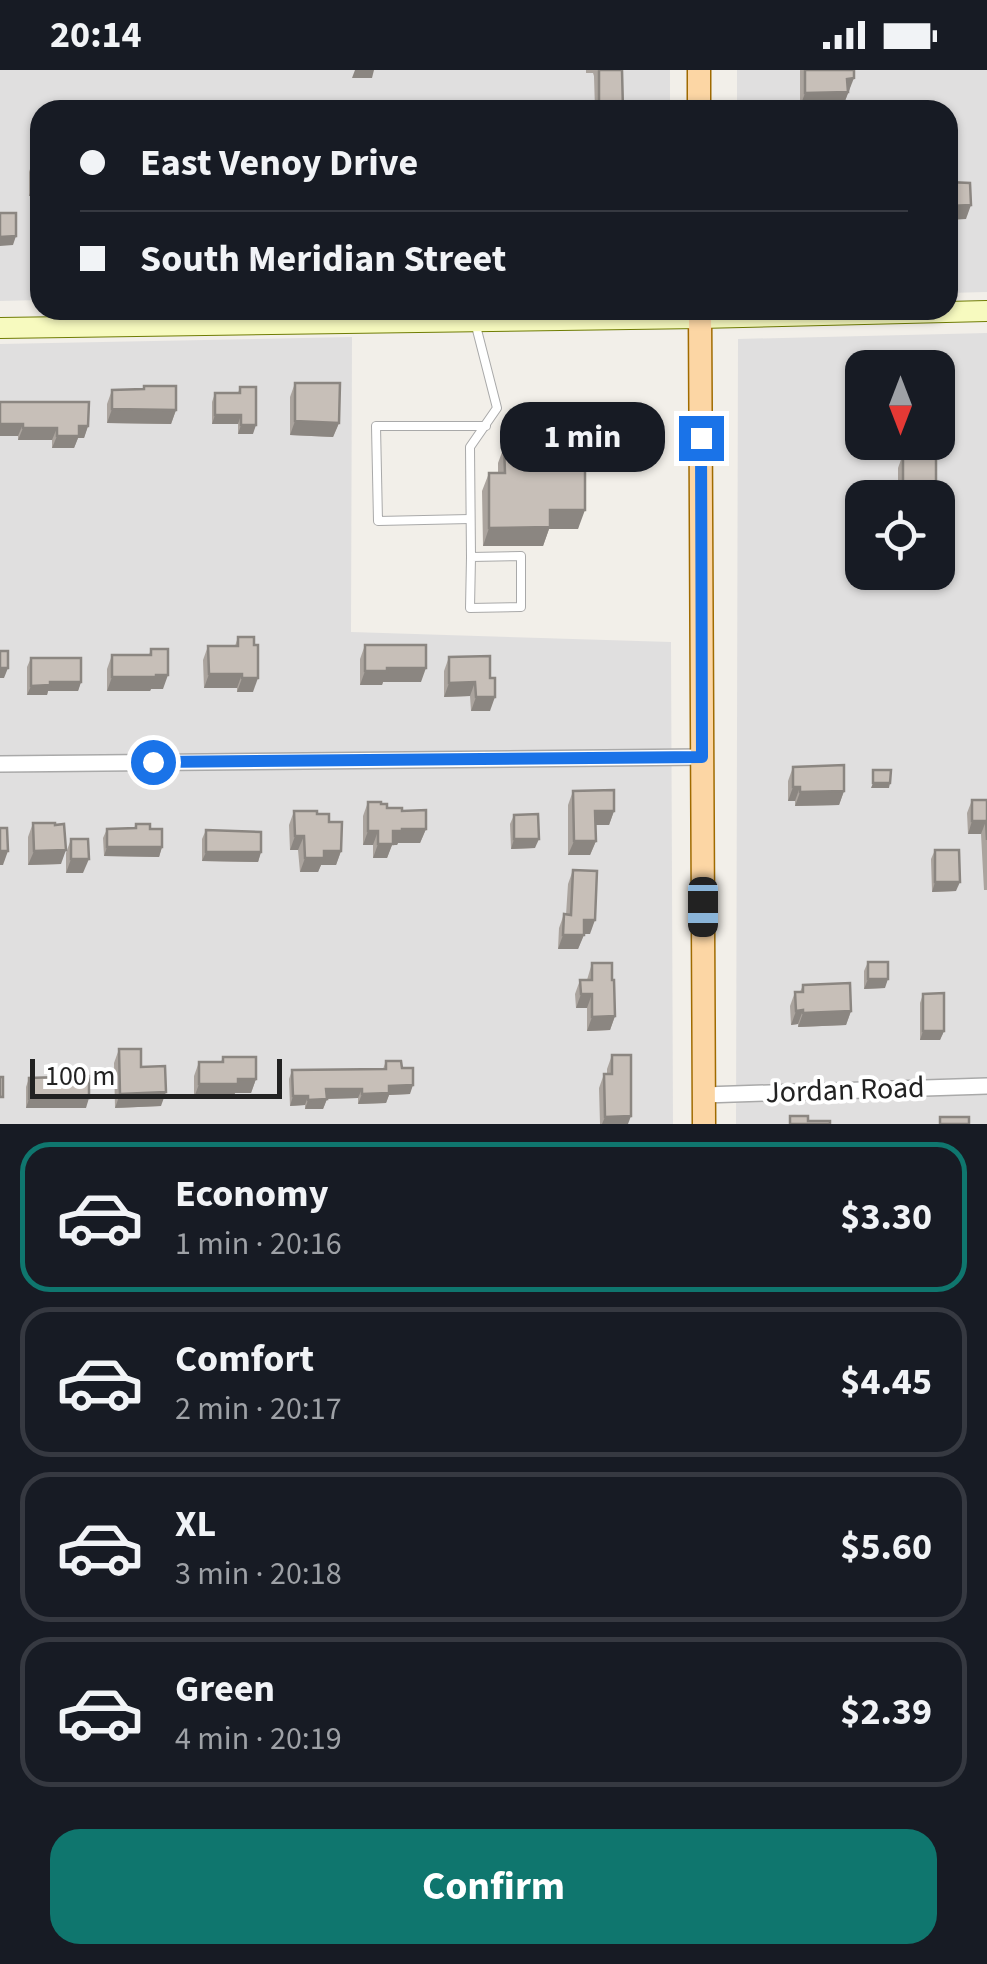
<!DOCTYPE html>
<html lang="en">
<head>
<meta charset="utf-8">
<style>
	body { margin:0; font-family:"Source Sans 3",sans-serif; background:#20242c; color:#f1f3f6; height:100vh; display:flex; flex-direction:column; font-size:38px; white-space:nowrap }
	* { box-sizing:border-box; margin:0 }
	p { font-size:32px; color:#9ea1a6 }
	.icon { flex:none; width:55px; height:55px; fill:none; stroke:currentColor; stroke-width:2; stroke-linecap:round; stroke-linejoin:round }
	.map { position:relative; height:1054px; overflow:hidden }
	.side { display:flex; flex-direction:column; background:#171b24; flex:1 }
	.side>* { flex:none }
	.banner { position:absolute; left:30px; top:30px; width:928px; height:220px; border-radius:30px; box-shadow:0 2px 8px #0004; display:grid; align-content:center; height:220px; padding:0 50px; background:#171b24 }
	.needle { width:65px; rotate:180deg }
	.fabs { position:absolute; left:845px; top:280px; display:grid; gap:20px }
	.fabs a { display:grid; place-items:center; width:110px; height:110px; border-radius:20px; background:#171b24; box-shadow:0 2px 8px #0004; font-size:50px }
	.scale { position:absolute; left:30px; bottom:25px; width:252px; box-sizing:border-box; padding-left:10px; border:5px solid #222; border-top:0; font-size:28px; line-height:35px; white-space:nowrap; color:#222; -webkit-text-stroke:8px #fff; paint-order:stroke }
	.end { position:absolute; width:45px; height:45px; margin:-22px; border:12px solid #1a73e8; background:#fff; box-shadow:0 0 0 5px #fff }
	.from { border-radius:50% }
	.bubble { position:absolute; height:70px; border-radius:30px; background:#171b24; box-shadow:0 2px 8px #0004; font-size:32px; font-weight:700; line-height:70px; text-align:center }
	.car { position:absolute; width:30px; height:60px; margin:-30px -15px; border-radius:12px; box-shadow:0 0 8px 2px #0007; background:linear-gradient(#222 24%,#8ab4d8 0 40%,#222 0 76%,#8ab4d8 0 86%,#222 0) }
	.banner b { display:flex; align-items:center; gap:35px; height:95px; font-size:38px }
	.banner b+b { border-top:2px solid #363941 }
	.banner i { width:25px; height:25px; background:#f1f3f6 }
	ul { padding:18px 0 0; list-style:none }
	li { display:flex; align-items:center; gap:30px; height:150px; margin:0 20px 15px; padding:0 30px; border:5px solid #363941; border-radius:30px }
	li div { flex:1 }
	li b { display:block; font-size:38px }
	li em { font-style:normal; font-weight:700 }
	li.current { border-color:#0f766e }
	li>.icon { width:90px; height:90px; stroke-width:1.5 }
	.primary-button { display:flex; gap:20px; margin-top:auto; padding:20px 50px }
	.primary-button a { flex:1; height:115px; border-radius:30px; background:#0f766e; color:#fff; font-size:40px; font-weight:700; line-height:115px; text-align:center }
	.status { display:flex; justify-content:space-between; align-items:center; height:70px; padding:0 50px; background:#171b24; direction:ltr }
	.status svg { height:28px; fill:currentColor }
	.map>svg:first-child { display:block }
	.residential { fill:#e0dfdf; fill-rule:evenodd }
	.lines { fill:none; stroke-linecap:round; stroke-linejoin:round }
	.lane-casing { stroke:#a9a9a9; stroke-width:10 }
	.street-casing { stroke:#a9a9a9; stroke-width:18 }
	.secondary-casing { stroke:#707d05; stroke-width:22 }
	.primary-casing { stroke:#a06b00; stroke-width:25 }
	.lane { stroke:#fff; stroke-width:8 }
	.street { stroke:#fff; stroke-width:15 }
	.secondary { stroke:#f7fabf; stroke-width:20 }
	.primary { stroke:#fcd6a4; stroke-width:22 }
	.wall { fill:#aba49e }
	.shaded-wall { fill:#8b8681 }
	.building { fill:#c7bfb8; stroke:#8b8681; stroke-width:2.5 }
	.route { stroke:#1a73e8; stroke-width:12 }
	.labels { text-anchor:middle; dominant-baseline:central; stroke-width:8; stroke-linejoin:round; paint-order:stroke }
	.street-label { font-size:30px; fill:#222; stroke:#fff }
</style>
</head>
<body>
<div class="status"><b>20:14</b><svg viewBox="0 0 49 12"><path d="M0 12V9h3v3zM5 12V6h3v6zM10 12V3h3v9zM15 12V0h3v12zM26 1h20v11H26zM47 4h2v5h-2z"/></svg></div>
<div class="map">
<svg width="987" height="1054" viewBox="0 0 987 1054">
	<rect width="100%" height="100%" fill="#f2efe9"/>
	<g class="residential">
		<polygon points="0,0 670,0 670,40 40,40 40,230 0,231"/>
		<polygon points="737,0 987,0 987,222 948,223 948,40 737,40"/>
		<path d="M 987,263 L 987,1054 L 736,1054 L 738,269 ZM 862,298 L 938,298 L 938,372 L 862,372 ZM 862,428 L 938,428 L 938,502 L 862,502 Z"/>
		<polygon points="352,267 351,562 671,572 673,1054 0,1054 0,274"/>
	</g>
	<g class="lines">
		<defs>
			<g id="lane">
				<polyline points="470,449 378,451 376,356 486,356"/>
				<polyline points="471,487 470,538 521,537 521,486 471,487 470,377 497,338 476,256"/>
			</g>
			<g id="street">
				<polyline points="0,694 702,687"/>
				<polyline points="704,1025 987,1016"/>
			</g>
			<polyline id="secondary" points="0,258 700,248 987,241"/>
			<g id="primary">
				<polyline points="699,0 699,40"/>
				<polyline points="700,240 704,1054"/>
			</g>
		</defs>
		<use href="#lane" class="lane-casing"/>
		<use href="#street" class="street-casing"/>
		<use href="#secondary" class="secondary-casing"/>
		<use href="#primary" class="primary-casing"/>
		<use href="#lane" class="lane"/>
		<use href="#street" class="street"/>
		<use href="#secondary" class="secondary"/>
		<use href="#primary" class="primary"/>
	</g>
	<g class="wall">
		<polygon points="586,0 622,0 623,40 595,40 594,6 593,3 586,3"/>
		<polygon points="800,0 854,0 849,22 848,23 843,36 800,37"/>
		<polygon points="33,90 40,126 29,126 29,102"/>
		<polygon points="295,313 339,353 333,367 290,365 290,327"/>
		<polygon points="240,317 253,364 238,364 238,354 212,354 212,332 215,323 238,323"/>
		<polygon points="112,320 176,340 171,354 107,353 107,334"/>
		<polygon points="0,332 88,356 84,368 78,368 74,378 52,378 52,370 18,370 18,366 0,366"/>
		<polygon points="541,334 586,401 578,459 549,459 543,476 483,476 482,421 489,403 498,403 498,393 505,374 505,358 511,340 538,340"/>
		<polygon points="903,384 936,416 938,428 898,428 898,398"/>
		<polygon points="238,567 253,622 237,622 237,618 204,618 203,590 208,576 235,576"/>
		<polygon points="365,575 421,612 383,612 382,615 360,615 360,589"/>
		<polygon points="151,579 163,619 151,619 150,621 107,621 107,599 112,585 149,585"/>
		<polygon points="490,586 490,641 471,641 470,626 444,627 444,601 449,587"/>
		<polygon points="31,588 81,612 78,621 48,621 47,625 27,625 27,597"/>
		<polygon points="793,697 844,721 839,735 795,736 795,731 788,731 788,711"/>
		<polygon points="573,721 614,741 609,755 595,755 596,771 590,785 568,785 568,735"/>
		<polygon points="972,730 987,730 987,820 984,820 981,764 968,764 967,743"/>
		<polygon points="368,732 381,734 387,738 402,741 426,759 420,773 398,773 397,775 392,775 387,788 373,788 373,775 363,775 363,746"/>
		<polygon points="294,741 317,744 329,752 341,781 336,795 321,795 318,802 300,802 298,780 290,780 289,755"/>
		<polygon points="514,745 535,778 511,779 510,754"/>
		<polygon points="33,753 61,794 28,795 28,767"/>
		<polygon points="136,754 150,759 162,777 159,787 104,786 103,768 107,759 134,758"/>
		<polygon points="206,760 261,782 258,792 202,791 202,769"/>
		<polygon points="71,769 83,803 66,803 66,783"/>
		<polygon points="935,780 956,821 932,822 931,789"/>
		<polygon points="573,800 590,864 584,864 578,879 558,879 559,858 564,844 566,845 568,814"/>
		<polygon points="868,892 885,918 864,919 864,901"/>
		<polygon points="592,893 615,946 610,960 587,961 587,938 576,938 575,924 580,910 587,910"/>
		<polygon points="803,915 851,941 846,955 798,957 798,954 791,955 790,936 795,922 800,922"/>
		<polygon points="923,924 944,961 940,970 920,970 920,933"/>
		<polygon points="119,979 141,997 161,1036 115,1038 114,993"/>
		<polygon points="612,985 628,1054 600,1054 599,1018 604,1004 607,1004 607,999"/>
		<polygon points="223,987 256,1009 251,1023 235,1023 233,1028 194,1028 194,1006 199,992 221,992"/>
		<polygon points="386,991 402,998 410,1024 389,1025 386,1033 358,1034 358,1028 327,1029 323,1039 305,1039 305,1035 290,1036 289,1009 292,1000 383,999"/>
		<polygon points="29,1008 86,1038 26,1038 26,1017"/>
	</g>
	<g class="shaded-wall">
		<polygon points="355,0 374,0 372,8 352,8"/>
		<polygon points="854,8 843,36 800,37 805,23 847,9"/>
		<polygon points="33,114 40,114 40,126 29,126"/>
		<polygon points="971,135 966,149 948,150 948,136"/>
		<polygon points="16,166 13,175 0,176 0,167"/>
		<polygon points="112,339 176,340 171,354 107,353"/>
		<polygon points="215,345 241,345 238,354 212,354"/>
		<polygon points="295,351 339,353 333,367 290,365"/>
		<polygon points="0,354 23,354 18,366 0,366"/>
		<polygon points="241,355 256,355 253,364 238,364"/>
		<polygon points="79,356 88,356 84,368 78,368 74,378 52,378 57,366"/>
		<polygon points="23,358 57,358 52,370 18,370"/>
		<polygon points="585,382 593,382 586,401 578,401"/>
		<polygon points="550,440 585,440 578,459 549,459 543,476 483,476 489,458"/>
		<polygon points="0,598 8,598 4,608 0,608"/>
		<polygon points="387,598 426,598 421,612 383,612 382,615 360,615 365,601"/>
		<polygon points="209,604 242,604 237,618 204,618"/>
		<polygon points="168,605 163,619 151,619 150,621 107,621 112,607"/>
		<polygon points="242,608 258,608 253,622 237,622"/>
		<polygon points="50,612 81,612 78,621 48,621 47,625 27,625 31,616"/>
		<polygon points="475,612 470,626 444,627 449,613"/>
		<polygon points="476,627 495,627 490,641 471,641"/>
		<polygon points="873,713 890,713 889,718 871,718"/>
		<polygon points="793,717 800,717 795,731 788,731"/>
		<polygon points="844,721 839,735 795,736 800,722"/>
		<polygon points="595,741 614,741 609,755 590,755"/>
		<polygon points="972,751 986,751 981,764 968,764"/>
		<polygon points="402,759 426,759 420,773 398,773 397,775 392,775 387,788 373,788 378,774 393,761"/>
		<polygon points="368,761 378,761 373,775 363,775"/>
		<polygon points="295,766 304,766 298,780 290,780"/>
		<polygon points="514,769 539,769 535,778 511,779"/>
		<polygon points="574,771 596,771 590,785 568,785"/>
		<polygon points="107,777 162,777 159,787 104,786"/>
		<polygon points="66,780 61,794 28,795 34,781"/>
		<polygon points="0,781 8,781 3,795 0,795"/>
		<polygon points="324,781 341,781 336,795 321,795 318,802 300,802 305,788"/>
		<polygon points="206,782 261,782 258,792 202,791"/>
		<polygon points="71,789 89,789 83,803 66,803"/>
		<polygon points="935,812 960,812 956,821 932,822"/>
		<polygon points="584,850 595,850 590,864 579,864"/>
		<polygon points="563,865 584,865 578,879 558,879"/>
		<polygon points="868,909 888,909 885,918 864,919"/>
		<polygon points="581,924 592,924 587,938 576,938"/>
		<polygon points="803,940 798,954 791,955 796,941"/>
		<polygon points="851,941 846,955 798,957 803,943"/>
		<polygon points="615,946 610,960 587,961 592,947"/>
		<polygon points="923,961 944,961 940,970 920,970"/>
		<polygon points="238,1009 256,1009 251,1023 235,1023 233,1028 194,1028 199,1014"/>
		<polygon points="413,1015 410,1024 389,1025 386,1033 358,1034 362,1024 389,1016"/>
		<polygon points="326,1019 362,1019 358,1028 323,1029"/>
		<polygon points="166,1022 161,1036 115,1038 120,1024"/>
		<polygon points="293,1026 308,1026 305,1035 290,1036"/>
		<polygon points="89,1028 86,1038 26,1038 29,1029"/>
		<polygon points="327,1029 323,1039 305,1039 308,1030"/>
		<polygon points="631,1046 628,1054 602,1054 605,1047"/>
	</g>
	<g class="building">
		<polygon points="599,0 622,0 623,40 599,40"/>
		<polygon points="805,0 854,0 854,8 847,9 848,22 805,23"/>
		<rect x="33" y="90" width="7" height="24"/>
		<polygon points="948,112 970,113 971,135 948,136"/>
		<polygon points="0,143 16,143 16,166 0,167"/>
		<polygon points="295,313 340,313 339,353 295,351"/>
		<polygon points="144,316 176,316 176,340 112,339 112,320 144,319"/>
		<polygon points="240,317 256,317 256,355 241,355 241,345 215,345 215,323 240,323"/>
		<polygon points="0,332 89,332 88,356 79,356 79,366 57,366 57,358 23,358 23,354 0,354"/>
		<polygon points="541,334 576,334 576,337 584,337 585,368 593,368 593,382 585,382 585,440 550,440 550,457 489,458 489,403 505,403 504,374 512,374 511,340 541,340"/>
		<polygon points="903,384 936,384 936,416 941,416 941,433 938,433 938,428 903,428"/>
		<polygon points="238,567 254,567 254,575 258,575 258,608 242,608 242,604 209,604 208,576 238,576"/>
		<polygon points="365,575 426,575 426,598 387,598 387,601 365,601"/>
		<polygon points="151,579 168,579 168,605 156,605 156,607 112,607 112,585 151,585"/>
		<rect x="0" y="581" width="8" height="17"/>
		<polygon points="490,586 490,608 495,608 495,627 476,627 475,612 449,613 449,587"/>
		<polygon points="31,588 81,588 81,612 50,612 50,615 31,616"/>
		<polygon points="844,695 844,721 800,722 800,717 793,717 793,697"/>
		<polygon points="873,700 891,700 890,713 873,713"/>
		<polygon points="614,720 614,741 595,741 596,771 574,771 573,721"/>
		<polygon points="972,730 987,730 987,770 986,751 972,751"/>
		<polygon points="368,732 381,732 381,734 387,734 387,738 402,738 402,741 426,740 426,759 402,759 402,761 393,761 393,774 378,774 378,761 368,761"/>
		<polygon points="294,741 317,741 317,744 329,744 329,752 342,752 341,781 324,781 324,788 305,788 304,766 295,766"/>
		<polygon points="538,744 539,769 514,769 514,745"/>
		<polygon points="33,753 55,753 55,755 64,754 66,780 34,781"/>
		<polygon points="136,754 150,754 150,759 162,759 162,777 107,777 107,759 136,758"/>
		<polygon points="0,758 7,758 8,781 0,781"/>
		<polygon points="206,760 261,762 261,782 206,782"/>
		<polygon points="71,769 88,769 89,789 71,789"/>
		<polygon points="935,780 959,780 960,812 935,812"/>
		<polygon points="573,800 597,801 595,850 584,850 584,865 563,865 564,844 571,845"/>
		<rect x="868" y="892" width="20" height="17"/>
		<polygon points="592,893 612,893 612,910 614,910 615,946 592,947 592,924 581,924 580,910 592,910"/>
		<polygon points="850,913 851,941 803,943 803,940 796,941 795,922 803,922 803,915"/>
		<polygon points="944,923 944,961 923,961 923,924"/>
		<polygon points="119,979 141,979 141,997 165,996 166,1022 120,1024"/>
		<polygon points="612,985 631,985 631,1046 605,1047 604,1004 612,1004"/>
		<polygon points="223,987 256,987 256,1009 238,1009 238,1014 199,1014 199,992 223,992"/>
		<polygon points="386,991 401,991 402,998 413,998 413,1015 389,1016 389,1023 362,1024 362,1019 326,1019 327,1029 308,1030 308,1026 293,1026 292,1000 386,999"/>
		<polygon points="89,1006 89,1028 29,1029 29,1008"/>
		<rect x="0" y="1007" width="3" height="20"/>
		<polygon points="790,1046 808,1046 808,1051 830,1051 830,1054 790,1054"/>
		<rect x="940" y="1047" width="29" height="7"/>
	</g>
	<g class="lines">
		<polyline class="route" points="153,692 702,687 701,368"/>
	</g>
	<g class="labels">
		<g class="street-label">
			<text transform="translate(845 1020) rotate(-2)">Jordan Road</text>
		</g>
	</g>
</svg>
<div class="fabs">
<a><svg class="needle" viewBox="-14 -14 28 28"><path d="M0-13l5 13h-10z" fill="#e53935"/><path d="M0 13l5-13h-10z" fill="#9ea1a6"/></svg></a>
<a><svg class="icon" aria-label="locate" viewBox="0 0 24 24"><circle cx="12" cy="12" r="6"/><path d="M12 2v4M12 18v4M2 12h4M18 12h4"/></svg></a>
</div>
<div class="scale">100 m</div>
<i class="end from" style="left:153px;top:692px"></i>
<i class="end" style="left:701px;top:368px"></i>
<div class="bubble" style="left:500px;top:332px;width:165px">1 min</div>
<i class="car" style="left:703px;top:837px;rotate:180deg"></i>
<div class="banner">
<b><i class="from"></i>East Venoy Drive</b>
<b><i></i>South Meridian Street</b>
</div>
</div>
<section class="side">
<ul>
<li class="current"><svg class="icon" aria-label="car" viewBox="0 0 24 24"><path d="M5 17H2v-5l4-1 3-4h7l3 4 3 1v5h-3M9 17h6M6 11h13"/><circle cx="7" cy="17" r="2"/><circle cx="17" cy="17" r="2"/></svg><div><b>Economy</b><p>1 min · 20:16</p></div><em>$3.30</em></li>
<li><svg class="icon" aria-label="car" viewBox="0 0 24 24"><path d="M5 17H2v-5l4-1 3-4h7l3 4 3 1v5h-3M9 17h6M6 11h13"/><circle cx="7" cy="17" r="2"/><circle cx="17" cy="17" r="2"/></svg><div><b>Comfort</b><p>2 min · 20:17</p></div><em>$4.45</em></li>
<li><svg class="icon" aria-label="car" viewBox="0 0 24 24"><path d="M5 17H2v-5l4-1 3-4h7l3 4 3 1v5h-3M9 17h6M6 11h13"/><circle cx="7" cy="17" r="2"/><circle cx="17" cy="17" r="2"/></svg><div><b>XL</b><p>3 min · 20:18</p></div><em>$5.60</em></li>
<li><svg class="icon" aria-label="car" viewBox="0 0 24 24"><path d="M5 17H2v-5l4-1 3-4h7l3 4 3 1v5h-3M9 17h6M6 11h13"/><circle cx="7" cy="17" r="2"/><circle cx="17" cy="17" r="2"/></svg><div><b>Green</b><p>4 min · 20:19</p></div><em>$2.39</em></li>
</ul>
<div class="primary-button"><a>Confirm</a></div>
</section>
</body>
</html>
